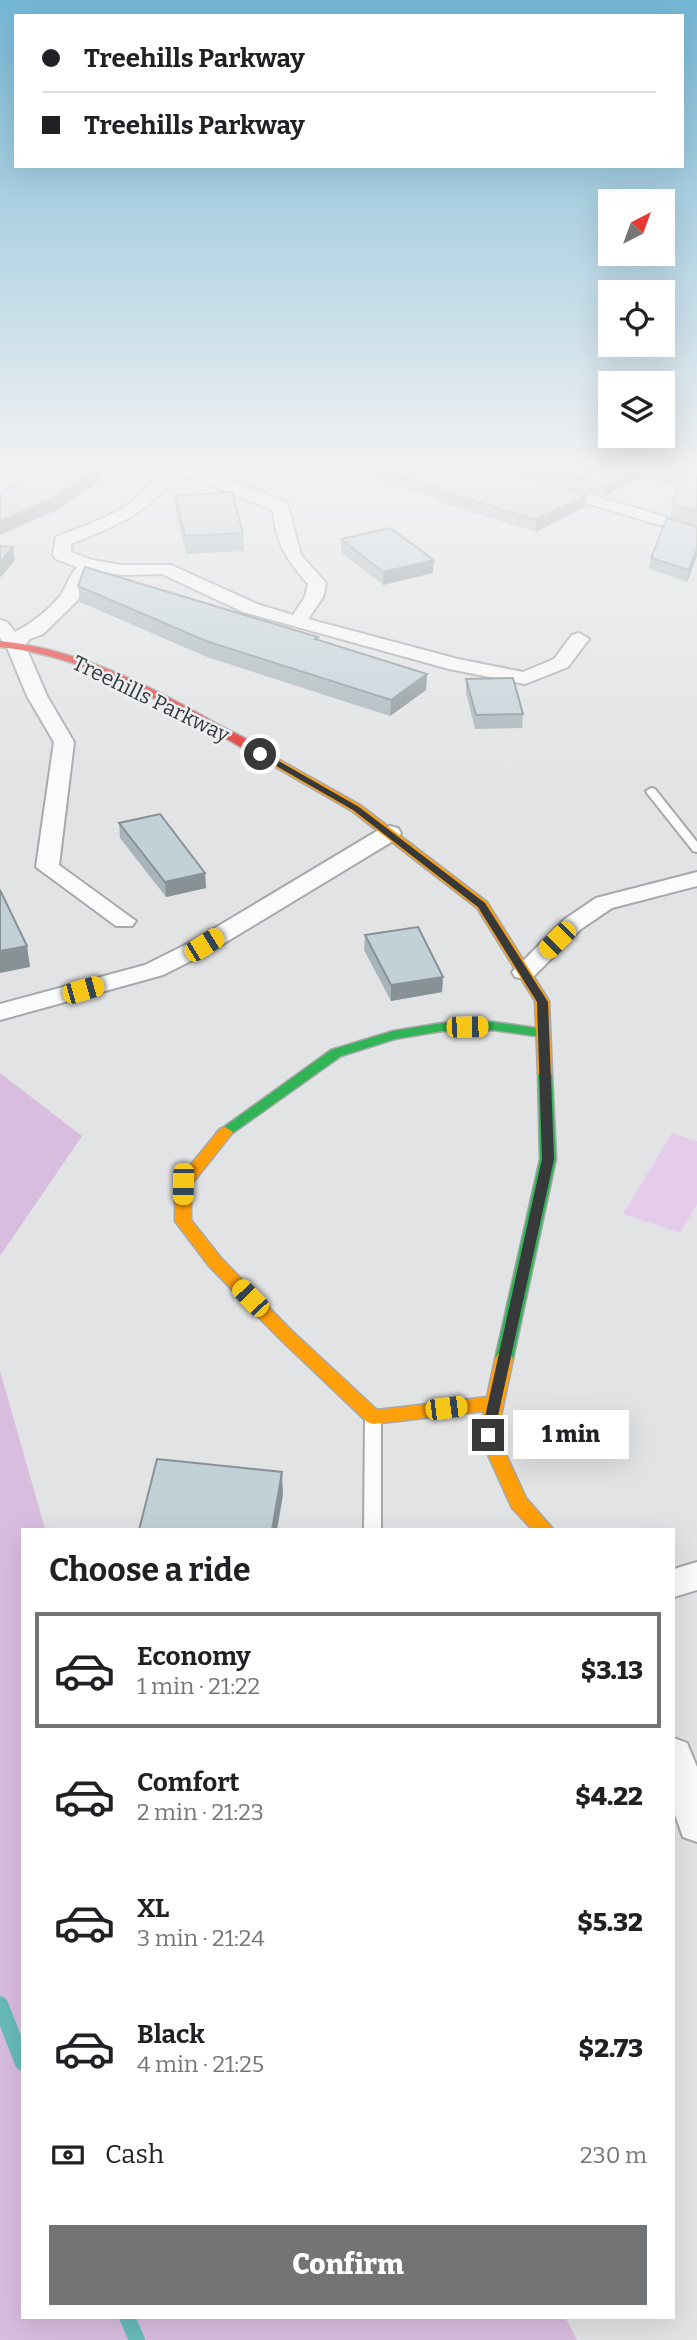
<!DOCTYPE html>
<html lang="en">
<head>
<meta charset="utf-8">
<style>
	body { margin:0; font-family:Bitter,serif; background:#f2f2f2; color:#202124; height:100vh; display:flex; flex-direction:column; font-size:26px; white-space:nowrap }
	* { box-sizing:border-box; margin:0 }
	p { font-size:23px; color:#757577 }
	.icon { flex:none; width:38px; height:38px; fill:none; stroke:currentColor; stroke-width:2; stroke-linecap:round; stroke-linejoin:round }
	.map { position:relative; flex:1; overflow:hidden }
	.drawer { position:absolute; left:21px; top:1528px; width:654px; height:791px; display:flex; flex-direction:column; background:#fff; border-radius:0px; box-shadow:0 7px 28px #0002 }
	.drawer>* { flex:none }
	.hud { position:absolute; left:14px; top:14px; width:670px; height:154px; border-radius:0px; box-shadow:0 7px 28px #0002; display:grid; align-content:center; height:154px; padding:0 28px; background:#fff }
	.needle { width:46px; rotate:41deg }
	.buttons { position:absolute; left:598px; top:189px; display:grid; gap:14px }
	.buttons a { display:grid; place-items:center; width:77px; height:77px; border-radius:0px; background:#fff; box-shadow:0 7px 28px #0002; font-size:35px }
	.end { position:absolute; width:32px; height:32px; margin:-16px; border:9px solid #38393b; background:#fff; box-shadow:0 0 0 4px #fff }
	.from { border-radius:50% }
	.bubble { position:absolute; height:49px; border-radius:0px; background:#fff; box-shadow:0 7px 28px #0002; font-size:23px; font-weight:800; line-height:49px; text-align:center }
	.car { position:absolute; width:21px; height:42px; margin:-21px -10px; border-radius:9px; box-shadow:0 0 5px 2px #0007; background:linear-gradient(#f5c518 24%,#345 0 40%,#f5c518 0 76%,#345 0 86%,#f5c518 0) }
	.hud b { display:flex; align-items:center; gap:24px; height:66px; font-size:26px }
	.hud b+b { border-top:2px solid #e0e0e0 }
	.hud i { width:18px; height:18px; background:#202124 }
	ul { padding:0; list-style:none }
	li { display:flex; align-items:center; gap:21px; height:116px; margin:0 14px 10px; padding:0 14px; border:4px solid transparent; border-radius:0px }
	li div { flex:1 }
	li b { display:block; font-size:26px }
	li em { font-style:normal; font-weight:800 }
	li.on { border-color:#737476 }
	li>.icon { width:63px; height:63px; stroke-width:1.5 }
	h2 { padding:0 28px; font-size:32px; line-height:84px }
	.pay { display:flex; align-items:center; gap:18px; height:77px; padding:0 28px; font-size:26px }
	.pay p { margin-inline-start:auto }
	.button { display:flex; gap:14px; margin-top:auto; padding:14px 28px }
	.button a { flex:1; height:80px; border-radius:0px; background:#737476; color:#fff; font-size:28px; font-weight:800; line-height:80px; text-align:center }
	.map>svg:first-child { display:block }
	.green { fill:#e6cceb }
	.forest { fill:#d9bddf }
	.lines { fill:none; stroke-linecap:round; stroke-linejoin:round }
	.stream-far1 { stroke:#68bbbb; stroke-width:7 }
	.stream { stroke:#68bbbb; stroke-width:16 }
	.lane-casing { stroke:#a7a8aa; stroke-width:4 }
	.street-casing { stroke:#a7a8aa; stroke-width:4 }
	.fast-casing { stroke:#a7a8aa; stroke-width:3 }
	.slow-casing { stroke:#a7a8aa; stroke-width:3 }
	.jam-casing { stroke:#a7a8aa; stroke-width:3 }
	.lane { fill:#fafbfb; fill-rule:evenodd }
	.street { fill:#fafbfb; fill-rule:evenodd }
	.fast { fill:#30b455; fill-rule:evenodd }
	.slow { fill:#ff9f0a; fill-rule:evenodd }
	.jam { fill:#e5322d; fill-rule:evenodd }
	.wall { fill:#a7b4b9 }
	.shaded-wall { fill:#889296 }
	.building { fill:#c2d1d7; stroke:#889296; stroke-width:2 }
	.route { fill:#38393b }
	.labels { text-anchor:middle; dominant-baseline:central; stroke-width:5; stroke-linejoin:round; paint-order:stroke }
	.far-street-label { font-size:21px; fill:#38393b; stroke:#edf0f3 }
</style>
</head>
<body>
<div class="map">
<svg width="697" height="2340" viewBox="0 0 697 2340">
	<rect width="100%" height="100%" fill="#e1e3e5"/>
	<polygon class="green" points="672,1133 697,1141 697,1204 680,1233 623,1214"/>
	<g class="forest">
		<polygon points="0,1073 82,1136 0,1256"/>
		<polygon points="0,1371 45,1529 23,1530 23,2317 565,2317 577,2340 0,2340"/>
	</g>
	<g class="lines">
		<polyline class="stream-far1" points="0,473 15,466"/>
		<g class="stream">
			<polyline points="0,2004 23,2063"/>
			<polyline points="127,2317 137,2340"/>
		</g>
		<defs>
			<g id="lane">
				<polygon points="651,788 655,789 697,842 697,852 693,851 647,793 646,791"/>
				<polygon points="373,1411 379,1413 381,1417 381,1530 364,1530 365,1417 367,1413"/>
			</g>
			<g id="street">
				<path d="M 153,466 C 200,463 244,487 287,503 L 301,555 L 326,583 L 323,597 L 308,619 L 458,659 L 523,672 L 554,659 L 572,635 L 579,633 L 589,639 L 568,667 L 525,684 L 449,669 L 243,612 L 162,574 L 122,575 L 93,571 L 85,580 L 78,600 L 43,634 L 30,639 L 25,645 L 47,696 L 74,742 L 59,865 L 136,921 L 132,926 L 116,926 L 36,867 L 54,742 L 27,696 L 6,645 L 0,638 L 0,620 L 7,622 L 15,632 C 32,623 48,611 60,596 C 67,587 68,577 77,567 L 56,559 L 53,555 L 56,537 C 92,523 139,509 158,472 ZM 172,475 L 195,479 L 273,510 C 275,542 287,560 308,584 L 305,597 L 293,615 L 257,604 L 171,565 L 122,565 L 92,560 L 71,552 L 71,544 C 108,528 153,514 172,475 Z"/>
				<polygon points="469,466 493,466 697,526 697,536 471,469"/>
				<polygon points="390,826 398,828 401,833 398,838 213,950 163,975 0,1020 0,1004 145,965 195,940 382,828"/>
				<polygon points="697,872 697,886 612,908 581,929 533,977 524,979 515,977 512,972 565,919 596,898"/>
				<polygon points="697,1562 697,1590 674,1597 674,1569"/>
				<polygon points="674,1738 687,1743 697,1767 697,1842 683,1837 674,1812"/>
			</g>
			<g id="fast">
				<polygon points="493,1022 543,1029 550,1033 543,1037 493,1030 442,1031 395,1039 341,1056 230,1135 220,1135 217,1132 331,1050 393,1031 442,1023"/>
				<polygon points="545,1068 552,1073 556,1159 513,1359 510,1364 498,1364 495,1359 540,1159 538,1073"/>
			</g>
			<g id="slow">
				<polygon points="262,750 360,805 487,902 549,1001 552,1073 550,1076 540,1076 538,1073 535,1001 477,908 352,811 258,757 256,754"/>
				<polygon points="225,1127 233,1132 191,1185 191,1220 221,1258 291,1330 377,1410 487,1397 495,1359 498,1354 510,1354 513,1359 497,1435 526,1498 554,1530 533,1530 512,1508 479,1435 484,1411 373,1424 367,1422 279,1338 209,1266 175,1221 175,1184 220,1129"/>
			</g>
			<path id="jam" d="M 0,641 C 78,649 149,685 217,724 C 233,733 255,741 268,754 L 262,758 L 258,757 C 177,710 94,657 0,647 Z"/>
		</defs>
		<use href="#lane" class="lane-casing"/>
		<use href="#street" class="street-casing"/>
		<use href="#fast" class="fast-casing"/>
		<use href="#slow" class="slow-casing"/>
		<use href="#jam" class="jam-casing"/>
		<use href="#lane" class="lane"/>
		<use href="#street" class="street"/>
		<use href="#fast" class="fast"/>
		<use href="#slow" class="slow"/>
		<use href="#jam" class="jam"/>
	</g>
	<g class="wall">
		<polygon points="337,466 487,466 586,506 536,532 438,501 438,499"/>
		<polygon points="501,466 697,466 697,524 671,516 672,504 679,486 639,479 605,496"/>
		<polygon points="175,496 243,533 244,551 186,554 176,513"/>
		<polygon points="697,527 697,556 687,582 649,569 651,558"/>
		<polygon points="341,539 433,573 383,585 341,552"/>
		<polygon points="78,586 318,637 318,640 427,674 426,690 390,716 207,657 80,602"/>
		<polygon points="466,679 523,714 522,728 475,729 466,693"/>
		<polygon points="119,823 205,873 206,888 166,897 120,838"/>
		<polygon points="365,935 443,977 442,992 391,1001 364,950"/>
	</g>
	<g class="shaded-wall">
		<polygon points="99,468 100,481 55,511 0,535 0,521"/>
		<polygon points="640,468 639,479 605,496 606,485"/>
		<polygon points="587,495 586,506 536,532 536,520"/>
		<polygon points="13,547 15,560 0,578 0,562"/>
		<polygon points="697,548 697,556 687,582 689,570"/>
		<polygon points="434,560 433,573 383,585 383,572"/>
		<polygon points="427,674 426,690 390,716 391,700"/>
		<polygon points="205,873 206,888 166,897 165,882"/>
		<polygon points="27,946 30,967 0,973 0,951"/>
		<polygon points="443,977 442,992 391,1001 391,985"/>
		<polygon points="282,1472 283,1495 277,1530 272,1530"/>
	</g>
	<g class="building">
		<polygon points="41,466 90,466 99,468 54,498 0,521 0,494 36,468"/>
		<polygon points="370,466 487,466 587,495 536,520 438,490 440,489"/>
		<polygon points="539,466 697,466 697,512 672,504 684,476 640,468 606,485"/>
		<polygon points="232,492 243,533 185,536 175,496"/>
		<polygon points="667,518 697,527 697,548 689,570 651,558"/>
		<polygon points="390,528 434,560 383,572 341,539"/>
		<polygon points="0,546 13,547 0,562"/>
		<polygon points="85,567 318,637 315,639 427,674 391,700 206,641 78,586"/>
		<polygon points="513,678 523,714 476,715 466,679"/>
		<polygon points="160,814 205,873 165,882 119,823"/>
		<polygon points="0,890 27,946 0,951"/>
		<polygon points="418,927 443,977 391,985 365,935"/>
		<polygon points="157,1459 282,1472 272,1530 139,1530"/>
	</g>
	<linearGradient id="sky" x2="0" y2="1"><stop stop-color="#75b7d6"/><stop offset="0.59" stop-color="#f2f2f3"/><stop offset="1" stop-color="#f2f2f3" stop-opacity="0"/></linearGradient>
	<rect width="697" height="793" fill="url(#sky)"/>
	<polygon class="route" points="257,752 263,752 359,807 485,903 548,1002 554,1159 493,1439 483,1439 481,1435 542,1159 537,1002 478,907 353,810 257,755"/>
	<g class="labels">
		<g class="far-street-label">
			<text transform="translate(151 699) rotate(26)">Treehills Parkway</text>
		</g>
	</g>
</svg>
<div class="buttons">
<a><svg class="needle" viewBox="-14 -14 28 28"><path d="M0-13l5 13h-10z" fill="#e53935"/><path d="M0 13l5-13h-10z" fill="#757577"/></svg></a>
<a><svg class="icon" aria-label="locate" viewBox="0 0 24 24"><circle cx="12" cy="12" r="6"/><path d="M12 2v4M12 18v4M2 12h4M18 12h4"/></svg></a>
<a><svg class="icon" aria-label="layers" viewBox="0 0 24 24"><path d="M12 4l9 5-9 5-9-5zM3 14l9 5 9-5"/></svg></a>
</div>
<i class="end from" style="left:260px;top:754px"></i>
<i class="end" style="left:488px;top:1435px"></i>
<div class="bubble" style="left:513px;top:1410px;width:116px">1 min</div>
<i class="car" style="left:557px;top:940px;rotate:225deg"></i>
<i class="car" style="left:204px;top:945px;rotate:58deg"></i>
<i class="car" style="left:83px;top:990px;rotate:74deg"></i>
<i class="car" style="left:467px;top:1027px;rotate:89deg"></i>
<i class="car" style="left:183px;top:1184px;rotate:181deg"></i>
<i class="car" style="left:250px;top:1298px;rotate:316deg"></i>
<i class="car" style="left:446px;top:1408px;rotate:83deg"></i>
<div class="hud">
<b><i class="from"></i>Treehills Parkway</b>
<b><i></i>Treehills Parkway</b>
</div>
<section class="drawer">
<h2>Choose a ride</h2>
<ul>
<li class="on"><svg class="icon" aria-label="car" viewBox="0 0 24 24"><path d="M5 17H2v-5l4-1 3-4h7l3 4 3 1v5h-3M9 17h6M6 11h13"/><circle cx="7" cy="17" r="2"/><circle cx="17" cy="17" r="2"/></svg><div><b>Economy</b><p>1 min · 21:22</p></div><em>$3.13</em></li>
<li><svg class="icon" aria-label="car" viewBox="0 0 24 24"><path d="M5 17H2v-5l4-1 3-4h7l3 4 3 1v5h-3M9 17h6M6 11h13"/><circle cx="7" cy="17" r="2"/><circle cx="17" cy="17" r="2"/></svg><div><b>Comfort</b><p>2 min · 21:23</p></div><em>$4.22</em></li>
<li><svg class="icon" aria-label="car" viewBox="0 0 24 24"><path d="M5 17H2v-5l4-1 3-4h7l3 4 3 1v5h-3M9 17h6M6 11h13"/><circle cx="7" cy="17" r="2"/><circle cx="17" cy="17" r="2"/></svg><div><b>XL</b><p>3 min · 21:24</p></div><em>$5.32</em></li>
<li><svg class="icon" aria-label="car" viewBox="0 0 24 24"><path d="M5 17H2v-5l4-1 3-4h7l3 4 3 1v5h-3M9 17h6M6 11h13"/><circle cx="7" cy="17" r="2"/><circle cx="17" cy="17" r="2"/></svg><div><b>Black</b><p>4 min · 21:25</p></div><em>$2.73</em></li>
</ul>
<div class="pay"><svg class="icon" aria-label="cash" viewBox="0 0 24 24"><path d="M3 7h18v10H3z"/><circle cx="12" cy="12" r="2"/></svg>Cash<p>230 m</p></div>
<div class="button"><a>Confirm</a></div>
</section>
</div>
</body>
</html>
